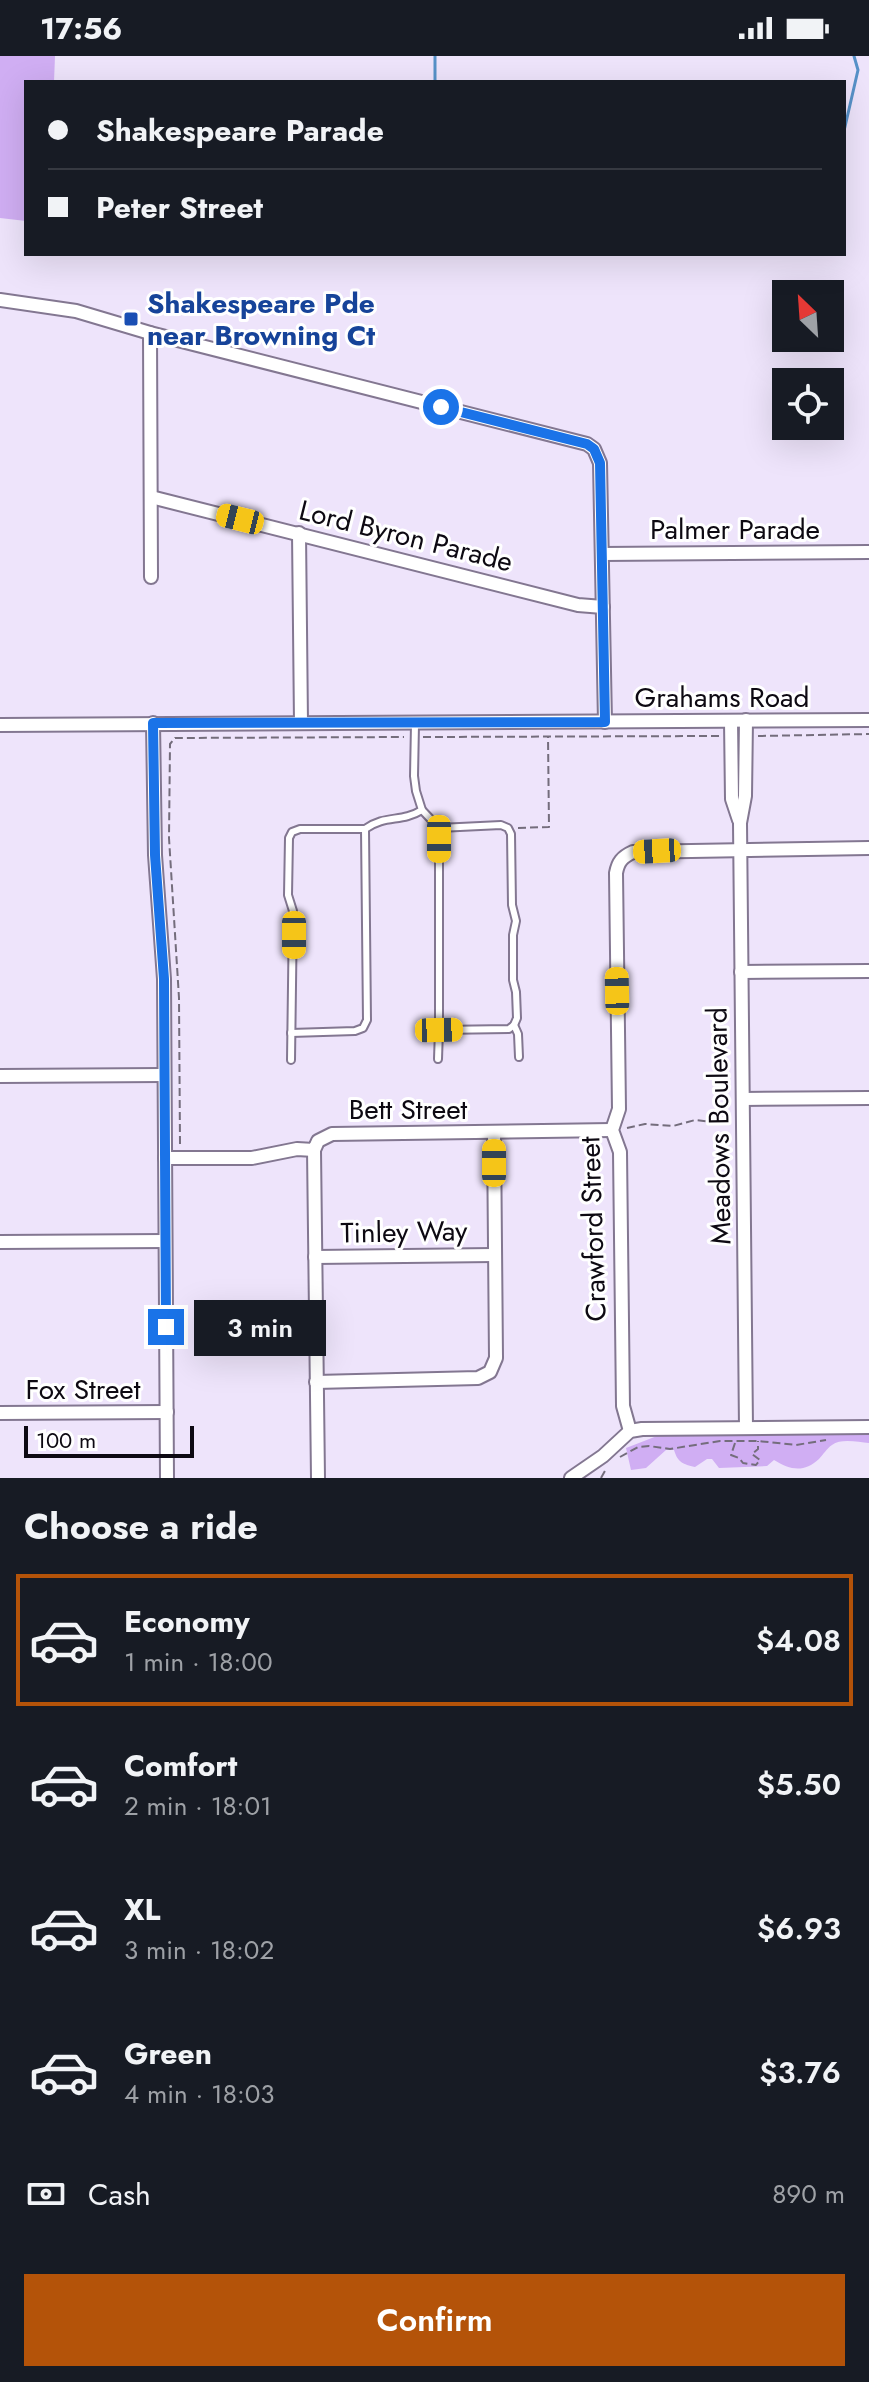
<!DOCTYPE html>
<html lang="en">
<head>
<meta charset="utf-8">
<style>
	body { margin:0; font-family:Jost,sans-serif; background:#20242c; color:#f1f3f6; height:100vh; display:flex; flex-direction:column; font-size:30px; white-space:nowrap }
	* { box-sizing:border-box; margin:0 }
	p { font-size:26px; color:#9ea1a6 }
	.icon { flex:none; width:44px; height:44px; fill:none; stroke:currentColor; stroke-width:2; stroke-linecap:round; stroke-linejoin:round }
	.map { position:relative; height:1422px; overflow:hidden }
	.details { display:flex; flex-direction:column; background:#171b24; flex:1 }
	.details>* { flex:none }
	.hud { position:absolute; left:24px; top:24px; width:822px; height:176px; border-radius:0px; box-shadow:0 8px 32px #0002; display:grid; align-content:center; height:176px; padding:0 24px; background:#171b24 }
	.needle { width:52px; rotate:335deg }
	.controls { position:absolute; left:772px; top:224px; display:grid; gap:16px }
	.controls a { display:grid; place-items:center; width:72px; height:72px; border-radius:0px; background:#171b24; box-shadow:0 8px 32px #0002; font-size:40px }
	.scale { position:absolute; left:24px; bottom:20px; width:170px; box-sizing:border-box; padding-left:8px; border:4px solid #0d0912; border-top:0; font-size:22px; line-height:28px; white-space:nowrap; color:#0d0912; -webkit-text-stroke:6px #fff; paint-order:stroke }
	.end { position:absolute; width:36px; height:36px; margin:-18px; border:10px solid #1a73e8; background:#fff; box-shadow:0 0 0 4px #fff }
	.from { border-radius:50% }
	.bubble { position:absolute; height:56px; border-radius:0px; background:#171b24; box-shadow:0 8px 32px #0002; font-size:26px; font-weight:600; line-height:56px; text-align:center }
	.car { position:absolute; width:24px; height:48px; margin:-24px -12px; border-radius:10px; box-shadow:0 0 6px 2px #0007; background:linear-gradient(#f5c518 24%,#345 0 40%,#f5c518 0 76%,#345 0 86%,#f5c518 0) }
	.hud b { display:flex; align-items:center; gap:28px; height:76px; font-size:30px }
	.hud b+b { border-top:2px solid #363941 }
	.hud i { width:20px; height:20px; background:#f1f3f6 }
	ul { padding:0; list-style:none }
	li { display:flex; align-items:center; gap:24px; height:132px; margin:0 16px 12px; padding:0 8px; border:4px solid transparent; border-radius:0px }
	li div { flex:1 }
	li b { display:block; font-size:30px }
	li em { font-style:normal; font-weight:600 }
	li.active { border-color:#b45309 }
	li>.icon { width:72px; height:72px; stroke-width:1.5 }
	h2 { padding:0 24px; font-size:36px; line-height:96px }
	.pay { display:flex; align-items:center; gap:20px; height:88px; padding:0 24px; font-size:30px }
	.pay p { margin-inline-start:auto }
	.primary-button { display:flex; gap:16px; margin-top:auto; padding:16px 24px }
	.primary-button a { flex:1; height:92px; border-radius:0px; background:#b45309; color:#fff; font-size:32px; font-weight:600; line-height:92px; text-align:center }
	.status { display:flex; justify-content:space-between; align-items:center; height:56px; padding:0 40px; background:#171b24; direction:ltr }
	.status svg { height:22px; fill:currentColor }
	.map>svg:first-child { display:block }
	.green { fill:#d0aef3 }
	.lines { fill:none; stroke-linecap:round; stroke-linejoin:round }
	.stream { stroke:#5791c8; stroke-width:3 }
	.service-casing { stroke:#837791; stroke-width:10 }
	.minor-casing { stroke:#837791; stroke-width:16 }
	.path { stroke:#746d7c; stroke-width:2; stroke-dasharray:8 4; stroke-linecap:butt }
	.service { stroke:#fff; stroke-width:6 }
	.minor { stroke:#fff; stroke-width:12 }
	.route { stroke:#1a73e8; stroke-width:10 }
	.transit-dot { fill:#1a4fb4; stroke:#fff; stroke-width:3 }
	.labels { text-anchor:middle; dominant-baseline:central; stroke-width:6; stroke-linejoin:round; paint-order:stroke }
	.transit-label { font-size:28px; font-weight:bold; fill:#164399; stroke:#fff; text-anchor:start }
	.street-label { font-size:28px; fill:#0d0912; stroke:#fff }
</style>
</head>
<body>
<div class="status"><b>17:56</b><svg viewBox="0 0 49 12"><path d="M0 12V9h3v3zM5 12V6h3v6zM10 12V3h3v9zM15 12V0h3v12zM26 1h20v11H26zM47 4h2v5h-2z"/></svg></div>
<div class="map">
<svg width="869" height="1422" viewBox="0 0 869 1422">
	<rect width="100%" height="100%" fill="#eee4fb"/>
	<g class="green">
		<polygon points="0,0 55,0 54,26 26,26 26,165 0,162"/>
		<path d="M 869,1378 L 869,1387 C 858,1386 841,1382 832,1389 C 827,1392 823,1399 819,1403 C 804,1417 790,1414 774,1404 L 767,1410 L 719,1412 L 712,1403 L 707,1403 L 695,1411 C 683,1408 678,1407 674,1394 L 666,1394 L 646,1412 L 631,1414 L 626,1392 L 657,1380 Z"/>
	</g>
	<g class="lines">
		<g class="stream">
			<polyline points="435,0 435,26"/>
			<polyline points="844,75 858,14 854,0"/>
		</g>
		<defs>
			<g id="service">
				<polyline points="415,668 414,720 416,735 422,754 439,772 501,769 508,772 511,778 512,849 516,865 513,879 513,924 516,936 517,962 514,969 509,973 439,974 439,772"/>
				<polyline points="514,969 518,978 519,1001"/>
				<path d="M 291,977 L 355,975 L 363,972 L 367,964 L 365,773 C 386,758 401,767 422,754"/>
				<polyline points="438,1003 439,974"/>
				<polyline points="291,1004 293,855 288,839 289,782 292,776 300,773 365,773"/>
			</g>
			<g id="minor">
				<polyline points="0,244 76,255 150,277 587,388 594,393 600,407 605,666"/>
				<polyline points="150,277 151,521"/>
				<polyline points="151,441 578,549 603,551"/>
				<polyline points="299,477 301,667"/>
				<polyline points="602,498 869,496"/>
				<polyline points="746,664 745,740 740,767 746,1372"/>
				<polyline points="731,665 732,743 739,764"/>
				<polyline points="153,667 155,799 164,923 167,1422"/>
				<polyline points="0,669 869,664"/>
				<polyline points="741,916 869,915"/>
				<polyline points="0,1020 163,1019"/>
				<polyline points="743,1043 869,1042"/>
				<polyline points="314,1094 318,1422"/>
				<polyline points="165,1102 252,1102 297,1093 314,1094 318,1085 332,1078 612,1074"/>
				<polyline points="0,1186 165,1185"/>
				<polyline points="315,1201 494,1199"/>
				<polyline points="316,1326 478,1322 490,1316 496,1302 494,1077"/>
				<polyline points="0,1357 167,1356"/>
				<path d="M 630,1375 L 623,1350 L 620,1096 L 612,1074 L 619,1053 L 616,817 C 618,806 622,801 633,796 L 869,792"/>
				<polyline points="571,1422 603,1400 630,1375 642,1373 869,1371"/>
			</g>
		</defs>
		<use href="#service" class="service-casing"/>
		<use href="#minor" class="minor-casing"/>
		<g class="path">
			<polyline points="758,680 869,678"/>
			<polyline points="423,681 720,680"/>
			<polyline points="518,772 549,771 548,680"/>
			<polyline points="627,1072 645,1068 673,1070 695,1064 730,1068"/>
			<polyline points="180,1088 179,942 169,782 170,688 175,682 404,681"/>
			<polyline points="735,1387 731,1399 739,1402 743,1407 756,1409 760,1404 752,1398 758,1393 758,1385"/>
			<polyline points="620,1401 638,1391 649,1390 670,1393 720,1385 758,1385 796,1389 826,1384"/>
			<polyline points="601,1422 606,1413"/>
		</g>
		<use href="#service" class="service"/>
		<use href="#minor" class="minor"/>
	</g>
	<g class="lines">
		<polyline class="route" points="166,1271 164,923 155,799 153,667 605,666 600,407 594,393 587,388 441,351"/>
	</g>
	<rect class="transit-dot" x="123" y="255" width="16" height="16" rx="4"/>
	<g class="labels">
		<g class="transit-label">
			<text x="147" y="247">Shakespeare Pde<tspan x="147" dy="32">near Browning Ct</tspan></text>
		</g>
		<g class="street-label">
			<text x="735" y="473">Palmer Parade</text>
			<text transform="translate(406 480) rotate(14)">Lord Byron Parade</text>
			<text x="722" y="641">Grahams Road</text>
			<text x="408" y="1053">Bett Street</text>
			<text transform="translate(719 1070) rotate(-91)">Meadows Boulevard</text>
			<text transform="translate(593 1173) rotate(-92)">Crawford Street</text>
			<text transform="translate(404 1176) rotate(-1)">Tinley Way</text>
			<text x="83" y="1333">Fox Street</text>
		</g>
	</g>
</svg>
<div class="controls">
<a><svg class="needle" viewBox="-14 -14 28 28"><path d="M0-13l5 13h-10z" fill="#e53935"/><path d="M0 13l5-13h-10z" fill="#9ea1a6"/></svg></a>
<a><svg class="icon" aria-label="locate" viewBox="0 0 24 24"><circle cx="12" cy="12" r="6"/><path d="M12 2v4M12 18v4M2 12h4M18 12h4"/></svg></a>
</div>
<div class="scale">100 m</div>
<i class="end from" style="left:441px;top:351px"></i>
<i class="end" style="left:166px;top:1271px"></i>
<div class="bubble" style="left:194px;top:1244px;width:132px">3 min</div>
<i class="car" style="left:240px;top:463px;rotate:284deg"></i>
<i class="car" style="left:439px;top:783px;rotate:180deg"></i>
<i class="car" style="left:657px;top:795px;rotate:267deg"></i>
<i class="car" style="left:294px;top:879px;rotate:180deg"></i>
<i class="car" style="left:617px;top:935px;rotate:359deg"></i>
<i class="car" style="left:439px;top:974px;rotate:89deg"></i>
<i class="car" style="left:494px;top:1107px;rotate:0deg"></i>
<div class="hud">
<b><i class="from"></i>Shakespeare Parade</b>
<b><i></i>Peter Street</b>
</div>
</div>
<section class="details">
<h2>Choose a ride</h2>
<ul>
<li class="active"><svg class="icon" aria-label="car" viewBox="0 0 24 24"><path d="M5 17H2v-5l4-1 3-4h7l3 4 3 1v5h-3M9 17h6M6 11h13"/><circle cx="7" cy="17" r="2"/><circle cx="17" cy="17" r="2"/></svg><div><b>Economy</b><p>1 min · 18:00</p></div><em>$4.08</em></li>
<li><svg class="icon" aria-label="car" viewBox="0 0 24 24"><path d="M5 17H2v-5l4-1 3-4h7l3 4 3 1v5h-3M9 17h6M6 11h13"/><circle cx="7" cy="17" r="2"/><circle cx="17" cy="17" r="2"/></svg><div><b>Comfort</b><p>2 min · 18:01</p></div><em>$5.50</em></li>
<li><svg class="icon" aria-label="car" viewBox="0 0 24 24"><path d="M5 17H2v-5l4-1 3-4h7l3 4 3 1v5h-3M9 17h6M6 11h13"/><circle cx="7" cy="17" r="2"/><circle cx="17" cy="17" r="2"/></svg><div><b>XL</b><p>3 min · 18:02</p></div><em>$6.93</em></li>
<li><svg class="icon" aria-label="car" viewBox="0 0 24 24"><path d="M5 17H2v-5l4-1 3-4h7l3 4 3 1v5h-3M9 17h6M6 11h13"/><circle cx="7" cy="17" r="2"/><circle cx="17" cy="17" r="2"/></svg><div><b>Green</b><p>4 min · 18:03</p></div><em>$3.76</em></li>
</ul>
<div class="pay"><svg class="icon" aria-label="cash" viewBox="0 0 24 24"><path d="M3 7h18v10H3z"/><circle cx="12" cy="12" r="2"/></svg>Cash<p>890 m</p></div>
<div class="primary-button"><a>Confirm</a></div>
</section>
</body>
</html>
